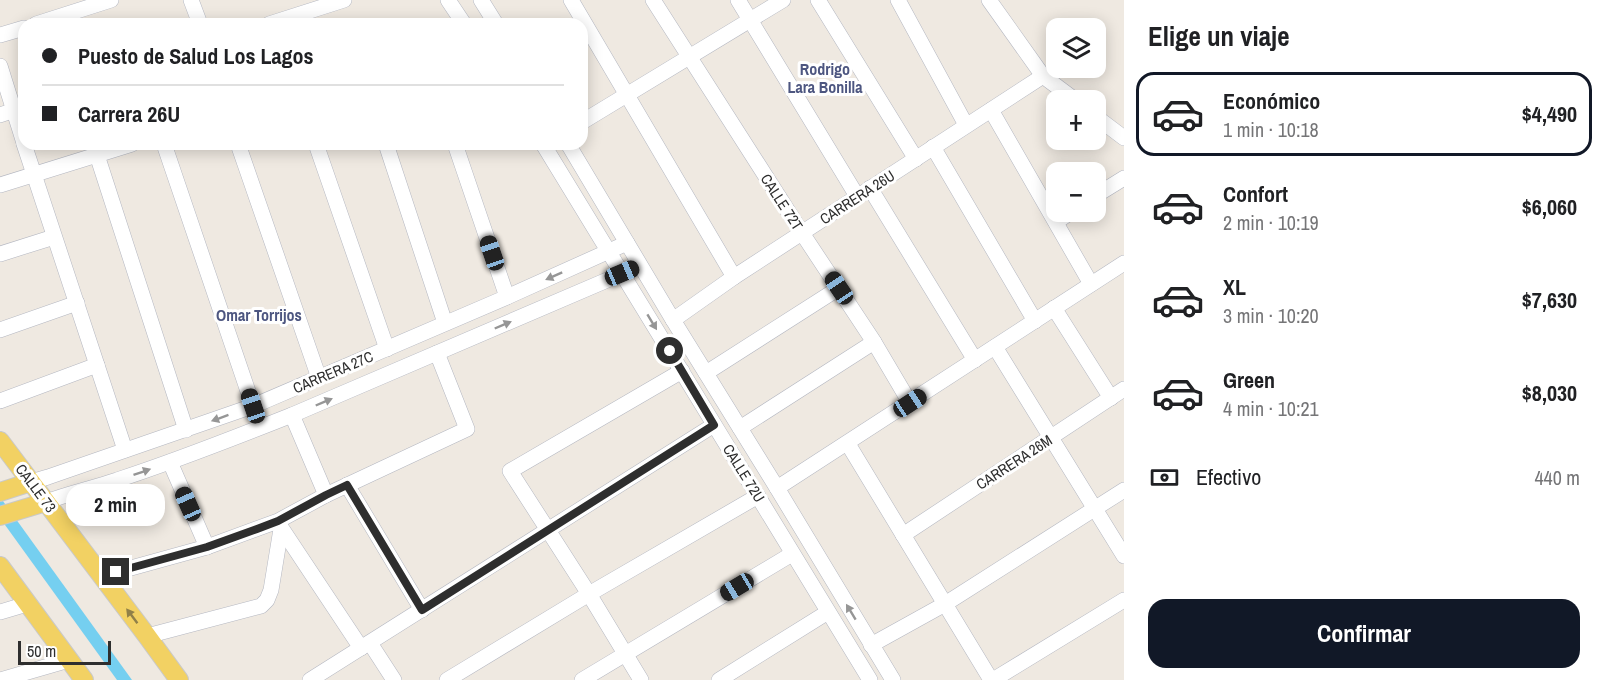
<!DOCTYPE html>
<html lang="es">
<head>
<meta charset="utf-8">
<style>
	body { margin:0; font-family:"Archivo Narrow",sans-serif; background:#f6f6f6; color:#202124; height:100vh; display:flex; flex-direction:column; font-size:22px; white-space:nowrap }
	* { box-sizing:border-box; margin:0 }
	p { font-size:20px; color:#757577 }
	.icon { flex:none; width:33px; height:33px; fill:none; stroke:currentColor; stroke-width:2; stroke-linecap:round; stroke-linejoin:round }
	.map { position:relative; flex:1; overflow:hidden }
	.details { display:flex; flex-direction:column; background:#fff; width:480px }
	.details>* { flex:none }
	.guide { position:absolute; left:18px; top:18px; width:570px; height:132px; border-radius:18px; box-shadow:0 3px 15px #0003; display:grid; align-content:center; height:132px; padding:0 24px; background:#fff }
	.fabs { position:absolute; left:1046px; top:18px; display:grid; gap:12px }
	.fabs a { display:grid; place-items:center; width:60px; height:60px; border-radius:12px; background:#fff; box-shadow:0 3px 15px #0003; font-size:30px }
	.scale { position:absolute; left:18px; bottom:15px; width:93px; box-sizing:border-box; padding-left:6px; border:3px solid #2e2e2e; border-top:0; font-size:16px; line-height:21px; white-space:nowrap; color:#2e2e2e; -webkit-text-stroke:4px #fff; paint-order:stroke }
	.end { position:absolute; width:27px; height:27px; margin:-14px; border:8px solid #2e2e2e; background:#fff; box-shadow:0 0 0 3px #fff }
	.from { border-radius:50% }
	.bubble { position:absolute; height:42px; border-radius:18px; background:#fff; box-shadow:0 3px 15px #0003; font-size:20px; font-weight:800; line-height:42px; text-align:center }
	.car { position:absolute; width:18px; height:36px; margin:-18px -9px; border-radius:8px; box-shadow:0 0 4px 2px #0007; background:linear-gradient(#222 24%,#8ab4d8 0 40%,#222 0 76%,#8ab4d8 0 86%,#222 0) }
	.guide b { display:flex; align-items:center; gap:21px; height:57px; font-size:22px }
	.guide b+b { border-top:2px solid #e0e0e0 }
	.guide i { width:15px; height:15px; background:#202124 }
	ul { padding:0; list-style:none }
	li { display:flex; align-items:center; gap:18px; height:84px; margin:0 12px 9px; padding:0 12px; border:3px solid transparent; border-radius:18px }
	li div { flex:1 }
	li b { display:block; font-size:22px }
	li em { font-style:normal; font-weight:800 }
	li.selected { border-color:#111827 }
	li>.icon { width:54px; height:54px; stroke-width:1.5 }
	h2 { padding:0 24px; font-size:27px; line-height:72px }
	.pay { display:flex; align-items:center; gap:15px; height:66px; padding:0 24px; font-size:22px }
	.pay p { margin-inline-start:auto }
	.primary-button { display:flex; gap:12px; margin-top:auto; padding:12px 24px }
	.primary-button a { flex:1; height:69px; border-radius:18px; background:#111827; color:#fff; font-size:24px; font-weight:800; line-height:69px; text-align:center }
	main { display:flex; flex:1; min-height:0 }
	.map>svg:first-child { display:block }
	.water { fill:#75cff0 }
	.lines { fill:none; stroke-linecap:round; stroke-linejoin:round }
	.minor-casing { stroke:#b4b7c1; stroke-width:16 }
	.major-casing { stroke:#c9c9c9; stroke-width:20 }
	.minor { stroke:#fff; stroke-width:15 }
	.major { stroke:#f2d163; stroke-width:18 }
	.oneway { fill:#969696 }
	.oneway2 { fill:#908048 }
	.route { stroke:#2e2e2e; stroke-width:8 }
	.labels { text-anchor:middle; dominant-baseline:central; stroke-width:6; stroke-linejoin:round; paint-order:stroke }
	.street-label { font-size:15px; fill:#2e2e2e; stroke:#fff }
	.neighbourhood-label { font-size:16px; font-weight:bold; fill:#4d5680; stroke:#fff }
</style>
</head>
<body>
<main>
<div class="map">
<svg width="1124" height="680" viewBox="0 0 1124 680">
	<rect width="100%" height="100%" fill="#efe9e1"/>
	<polygon class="water" points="0,497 132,680 117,680 0,518"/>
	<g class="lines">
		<defs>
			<g id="minor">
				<polyline points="191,0 200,24"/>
				<polyline points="448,0 464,24"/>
				<polyline points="481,0 496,24"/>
				<polyline points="571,0 734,277"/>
				<polyline points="653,0 802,233 874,342 910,403"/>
				<polyline points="738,0 857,196"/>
				<polyline points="818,0 916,159"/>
				<polyline points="898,0 966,125"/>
				<polyline points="989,0 1043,76 1075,100"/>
				<polyline points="36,24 111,0"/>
				<polyline points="269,24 344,0"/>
				<polyline points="0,35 24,28"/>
				<polyline points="0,66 24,143"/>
				<polyline points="991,110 1091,284"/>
				<polyline points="0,115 24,107"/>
				<polyline points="1095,116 1124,138"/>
				<polyline points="582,122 783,0"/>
				<polyline points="24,144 125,450"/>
				<polyline points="164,144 253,406"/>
				<polyline points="238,144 319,378"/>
				<polyline points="316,144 387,349"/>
				<polyline points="386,144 445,323"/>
				<polyline points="455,144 507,297"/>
				<polyline points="543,144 870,680"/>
				<polyline points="568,144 673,320 777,488 893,680"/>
				<polyline points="933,147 1035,321"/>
				<polyline points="97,155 186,430"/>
				<polyline points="0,185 132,144"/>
				<polyline points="870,188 975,360"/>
				<polyline points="1095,196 1124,178"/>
				<polyline points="1056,222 1071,212"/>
				<polyline points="0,254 54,237"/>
				<polyline points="1054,308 1111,398"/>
				<polyline points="673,320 734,277 1043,76"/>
				<polyline points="0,330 77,303"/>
				<polyline points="995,347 1124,556"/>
				<polyline points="706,373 839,288"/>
				<polyline points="0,401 97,365"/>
				<polyline points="292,415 326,495"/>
				<polyline points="740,428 874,342"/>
				<polyline points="848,444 991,680"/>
				<polyline points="170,462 207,547"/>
				<polyline points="31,482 48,477 253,406 507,297 627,243"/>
				<polyline points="347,485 422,610"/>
				<polyline points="777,488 1124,263"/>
				<path d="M 46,502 C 69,493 94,488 117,480 C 176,461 234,438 292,415 L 640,266"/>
				<polyline points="280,526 361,648"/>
				<polyline points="903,535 1124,389"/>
				<polyline points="102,576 207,547 278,521 326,495 467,429 437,353"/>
				<polyline points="0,612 27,604"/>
				<polyline points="147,636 261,606 267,600 271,590 281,529"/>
				<polyline points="370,643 394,680"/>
				<polyline points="871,645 945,604 1124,490"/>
				<polyline points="0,680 69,660"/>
				<polyline points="310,680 714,425"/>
				<polyline points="447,680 589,594 758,496"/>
				<polyline points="582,680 792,554"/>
				<polyline points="641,680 589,594 510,471 682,371"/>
				<polyline points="719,680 828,612"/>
				<polyline points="993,680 1124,600"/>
			</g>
			<g id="major">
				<polyline points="0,441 147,636 179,680"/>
				<polyline points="0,492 31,482"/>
				<polyline points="0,516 46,502"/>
				<polyline points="0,566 84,680"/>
			</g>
		</defs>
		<use href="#minor" class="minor-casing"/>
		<use href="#major" class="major-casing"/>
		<use href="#minor" class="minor"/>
		<use href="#major" class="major"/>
	</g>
	<defs><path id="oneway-solid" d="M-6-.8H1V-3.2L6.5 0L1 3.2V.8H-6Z" transform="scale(1.5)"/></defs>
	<g class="oneway">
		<use href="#oneway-solid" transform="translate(554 276) rotate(156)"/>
		<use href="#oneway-solid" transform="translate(652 322) rotate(59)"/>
		<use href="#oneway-solid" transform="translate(503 325) rotate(-23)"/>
		<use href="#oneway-solid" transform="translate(324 402) rotate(-23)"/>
		<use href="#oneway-solid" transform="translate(220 418) rotate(160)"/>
		<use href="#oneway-solid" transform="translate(142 472) rotate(-19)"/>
		<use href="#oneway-solid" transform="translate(851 612) rotate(-121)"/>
	</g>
	<use class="oneway2" href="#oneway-solid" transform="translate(132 616) rotate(-127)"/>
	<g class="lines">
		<polyline class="route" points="116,572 207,547 257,529 278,521 326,495 347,485 422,610 714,425 670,351"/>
	</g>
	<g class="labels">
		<g class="street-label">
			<text transform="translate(857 197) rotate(-33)">CARRERA 26U</text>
			<text transform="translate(782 202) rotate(57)">CALLE 72T</text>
			<text transform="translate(333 372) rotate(-23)">CARRERA 27C</text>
			<text transform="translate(1014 462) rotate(-33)">CARRERA 26M</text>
			<text transform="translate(744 473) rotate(58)">CALLE 72U</text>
			<text transform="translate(36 488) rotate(53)">CALLE 73</text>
		</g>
		<g class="neighbourhood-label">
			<text x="825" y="69">Rodrigo<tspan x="825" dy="18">Lara Bonilla</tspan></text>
			<text x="259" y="315">Omar Torrijos</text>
		</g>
	</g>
</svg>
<div class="fabs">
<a><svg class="icon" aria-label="layers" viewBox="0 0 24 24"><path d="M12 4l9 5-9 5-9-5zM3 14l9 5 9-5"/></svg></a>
<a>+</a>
<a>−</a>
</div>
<div class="scale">50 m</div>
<i class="end from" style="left:670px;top:351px"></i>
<i class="end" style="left:116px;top:572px"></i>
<div class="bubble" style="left:66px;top:484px;width:99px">2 min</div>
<i class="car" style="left:492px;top:253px;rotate:341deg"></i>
<i class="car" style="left:622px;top:273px;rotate:67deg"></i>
<i class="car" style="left:839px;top:288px;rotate:326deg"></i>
<i class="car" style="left:910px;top:403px;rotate:57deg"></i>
<i class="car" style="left:253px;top:406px;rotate:341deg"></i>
<i class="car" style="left:188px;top:504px;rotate:336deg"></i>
<i class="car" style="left:737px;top:587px;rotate:239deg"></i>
<div class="guide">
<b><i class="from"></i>Puesto de Salud Los Lagos</b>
<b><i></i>Carrera 26U</b>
</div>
</div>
<section class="details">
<h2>Elige un viaje</h2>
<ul>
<li class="selected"><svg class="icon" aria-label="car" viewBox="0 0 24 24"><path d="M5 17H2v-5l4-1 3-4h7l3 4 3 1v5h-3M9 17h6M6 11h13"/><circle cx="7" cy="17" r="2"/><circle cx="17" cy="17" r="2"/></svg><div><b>Económico</b><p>1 min · 10:18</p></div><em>$4,490</em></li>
<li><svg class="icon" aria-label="car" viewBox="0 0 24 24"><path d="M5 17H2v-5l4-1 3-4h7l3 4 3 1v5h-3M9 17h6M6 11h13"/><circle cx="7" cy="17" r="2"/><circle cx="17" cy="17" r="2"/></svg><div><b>Confort</b><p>2 min · 10:19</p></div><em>$6,060</em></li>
<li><svg class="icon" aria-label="car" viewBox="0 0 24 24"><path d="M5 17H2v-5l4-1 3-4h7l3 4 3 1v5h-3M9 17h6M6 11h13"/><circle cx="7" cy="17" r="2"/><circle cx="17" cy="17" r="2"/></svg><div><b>XL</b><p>3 min · 10:20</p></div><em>$7,630</em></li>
<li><svg class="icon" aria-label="car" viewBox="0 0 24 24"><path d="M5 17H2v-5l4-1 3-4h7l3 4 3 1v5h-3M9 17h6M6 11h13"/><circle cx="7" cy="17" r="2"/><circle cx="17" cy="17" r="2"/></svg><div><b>Green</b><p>4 min · 10:21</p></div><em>$8,030</em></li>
</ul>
<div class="pay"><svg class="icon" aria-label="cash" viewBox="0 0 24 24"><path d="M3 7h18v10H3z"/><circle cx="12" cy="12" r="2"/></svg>Efectivo<p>440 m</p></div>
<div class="primary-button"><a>Confirmar</a></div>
</section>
</main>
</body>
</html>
